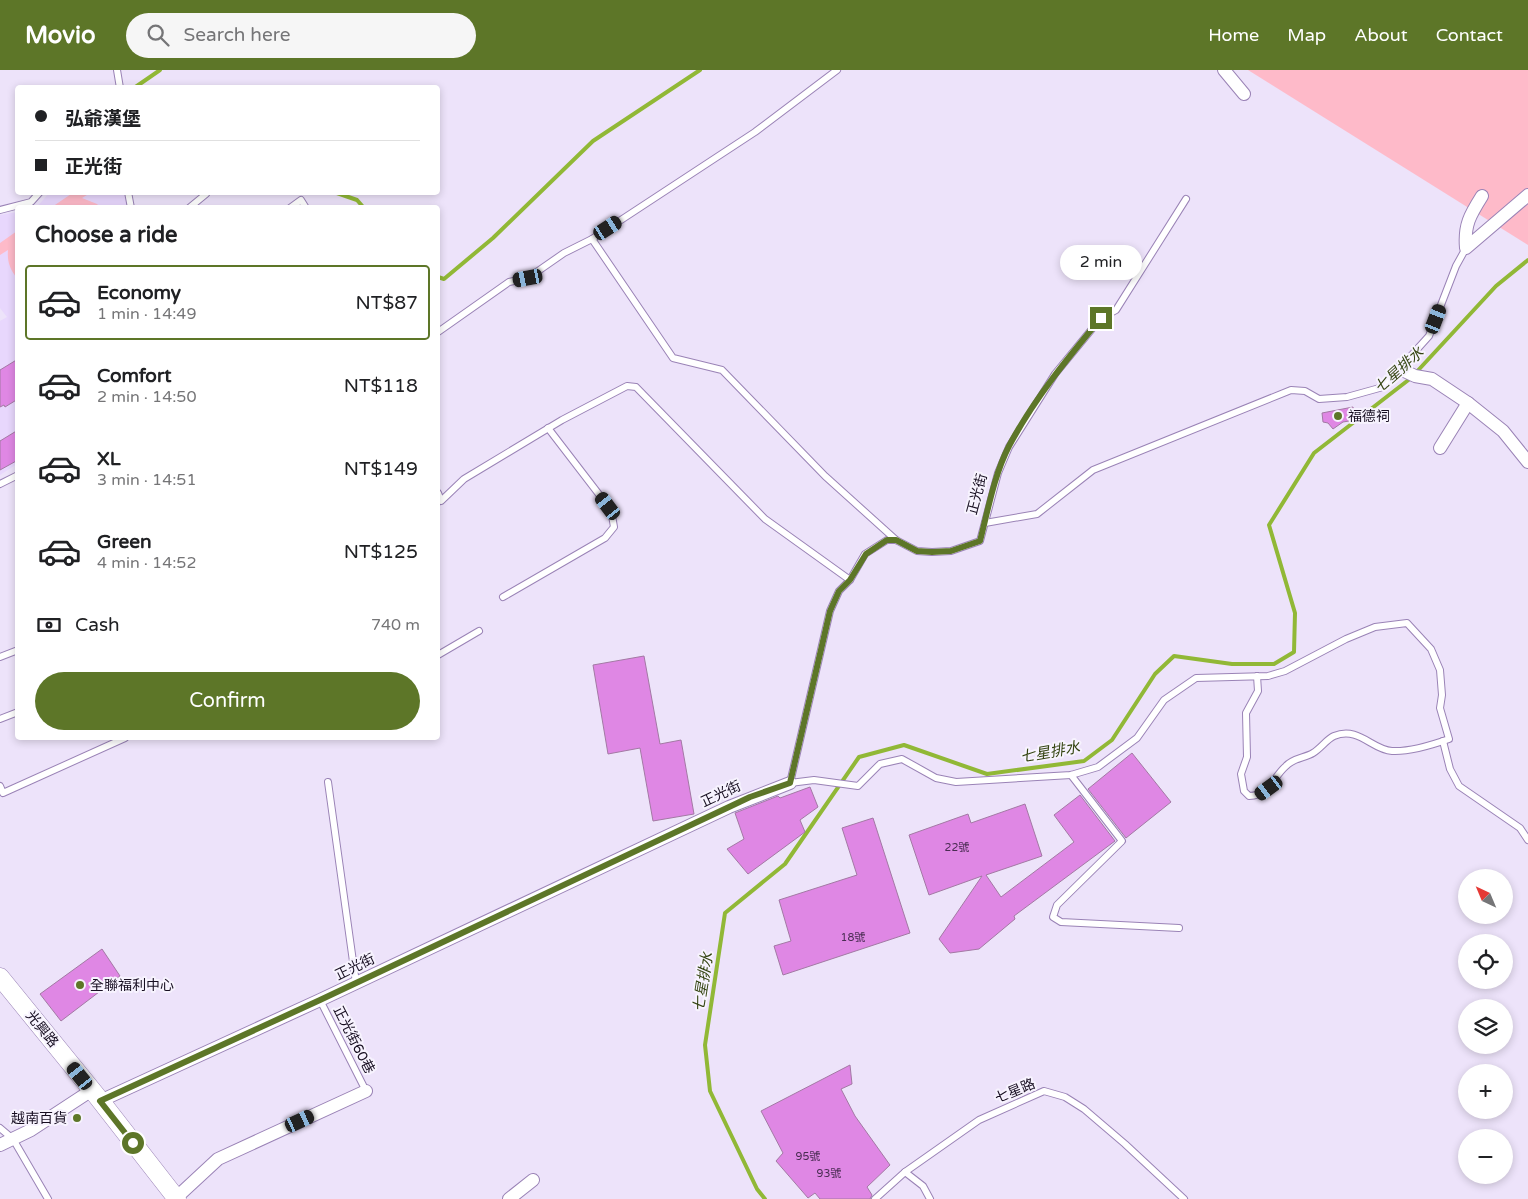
<!DOCTYPE html>
<html lang="en">
<head>
<meta charset="utf-8">
<style>
	body { margin:0; font-family:"Varela Round","Noto Sans TC",sans-serif; background:#f6f6f6; color:#202124; height:100vh; display:flex; flex-direction:column; font-size:19px; white-space:nowrap }
	* { box-sizing:border-box; margin:0 }
	p { font-size:16px; color:#757577 }
	.icon { flex:none; width:28px; height:28px; fill:none; stroke:currentColor; stroke-width:2; stroke-linecap:round; stroke-linejoin:round }
	.map { position:relative; flex:1; overflow:hidden }
	.sheet { position:absolute; left:15px; top:135px; width:425px; height:535px; display:flex; flex-direction:column; background:#fff; border-radius:5px; box-shadow:0 2px 8px #0003 }
	.sheet>* { flex:none }
	.top-card { position:absolute; left:15px; top:15px; width:425px; height:110px; border-radius:5px; box-shadow:0 2px 8px #0003; display:grid; align-content:center; height:110px; padding:0 20px; background:#fff }
	.needle { width:32px; rotate:316deg }
	.buttons { position:absolute; left:1458px; top:799px; display:grid; gap:10px }
	.buttons a { display:grid; place-items:center; width:55px; height:55px; border-radius:50%; background:#fff; box-shadow:0 2px 8px #0003; font-size:25px }
	.end { position:absolute; width:22px; height:22px; margin:-11px; border:6px solid #5d7628; background:#fff; box-shadow:0 0 0 2px #fff }
	.from { border-radius:50% }
	.bubble { position:absolute; height:35px; border-radius:18px; background:#fff; box-shadow:0 2px 8px #0003; font-size:16px; font-weight:600; line-height:35px; text-align:center }
	.car { position:absolute; width:15px; height:30px; margin:-15px -8px; border-radius:6px; box-shadow:0 0 4px 1px #0007; background:linear-gradient(#222 24%,#8ab4d8 0 40%,#222 0 76%,#8ab4d8 0 86%,#222 0) }
	.top-card b { display:flex; align-items:center; gap:18px; height:48px; font-size:19px }
	.top-card b+b { border-top:1px solid #e0e0e0 }
	.top-card i { width:12px; height:12px; background:#202124 }
	ul { padding:0; list-style:none }
	li { display:flex; align-items:center; gap:15px; height:75px; margin:0 10px 8px; padding:0 10px; border:2px solid transparent; border-radius:5px }
	li div { flex:1 }
	li b { display:block; font-size:19px }
	li em { font-style:normal; font-weight:600 }
	li.on { border-color:#5d7628 }
	li>.icon { width:45px; height:45px; stroke-width:1.5 }
	h2 { padding:0 20px; font-size:22px; line-height:60px }
	.pay { display:flex; align-items:center; gap:12px; height:55px; padding:0 20px; font-size:19px }
	.pay p { margin-inline-start:auto }
	.action { display:flex; gap:10px; margin-top:auto; padding:10px 20px }
	.action a { flex:1; height:58px; border-radius:30px; background:#5d7628; color:#fff; font-size:20px; font-weight:600; line-height:58px; text-align:center }
	header { display:flex; align-items:center; gap:30px; box-sizing:border-box; height:70px; padding:0 25px; background:#5d7628; color:#fff }
	header strong { font-size:24px }
	nav { display:flex; gap:28px; margin-inline-start:auto; font-size:18px }
	.search { width:350px; height:45px; background:#f6f6f6; display:flex; align-items:center; gap:12px; box-sizing:border-box; padding:0 18px; border-radius:28px; color:#757577; font-size:19px }
	.map>svg:first-child { display:block }
	.built { fill:#e8d7fd }
	.green { fill:#febac9 }
	.lines { fill:none; stroke-linecap:round; stroke-linejoin:round }
	.stream { stroke:#91b836; stroke-width:4 }
	.building { fill:#df87e4; stroke:#a379a4 }
	.service-casing { stroke:#9a83b6; stroke-width:8 }
	.minor-casing { stroke:#9a83b6; stroke-width:14 }
	.secondary-casing { stroke:#9a83b6; stroke-width:19 }
	.service { stroke:#fff; stroke-width:6 }
	.minor { stroke:#fff; stroke-width:12 }
	.secondary { stroke:#fff; stroke-width:18 }
	.route { stroke:#5d7628; stroke-width:6 }
	.poi-dot { fill:#5d7628; stroke:#f7f3fe; stroke-width:2 }
	.labels { text-anchor:middle; dominant-baseline:central; stroke-width:4; stroke-linejoin:round; paint-order:stroke }
	.number-label { font-size:11px; fill:#492c52 }
	.poi-label { font-size:14px; fill:#170e21; stroke:#f7f3fe; text-anchor:start }
	.street-label { font-size:14px; fill:#170e21; stroke:#f7f3fe }
	.water-label { font-size:15px; font-style:italic; fill:#344411; stroke:#f7f3fe }
</style>
</head>
<body>
<header>
<strong>Movio</strong>
<div class="search"><svg class="icon" aria-label="search" viewBox="0 0 24 24"><circle cx="10" cy="10" r="6"/><path d="M15 15l6 6"/></svg>Search here</div>
<nav><a>Home</a><a>Map</a><a>About</a><a>Contact</a></nav>
</header>
<div class="map">
<svg width="1528" height="1129" viewBox="0 0 1528 1129">
	<rect width="100%" height="100%" fill="#ede3fa"/>
	<g class="built">
		<polygon points="50,122 125,123 127,137 36,138"/>
		<polygon points="17,142 17,394 0,405 0,251 7,247 0,238 0,145"/>
	</g>
	<g class="green">
		<polygon points="1248,0 1528,0 1528,175"/>
		<polygon points="74,122 90,123 82,128 97,134 100,137 52,137"/>
		<path d="M 17,161 L 17,208 C 10,200 7,191 8,180 L 0,185 L 0,173 Z"/>
	</g>
	<g class="lines">
		<g class="stream">
			<polyline points="134,18 160,0"/>
			<polyline points="334,122 357,130 364,138"/>
			<polyline points="438,207 444,209 493,168 593,71 700,0"/>
			<polyline points="765,1129 757,1119 710,1021 705,975 725,843 785,794 859,687 904,675 987,704 1084,691 1112,670 1155,604 1174,586 1232,594 1274,594 1294,582 1295,543 1269,455 1314,383 1411,308 1496,216 1528,190"/>
		</g>
	</g>
	<g class="building">
		<polygon points="18,289 18,329 5,337 4,335 0,337 0,300"/>
		<polygon points="1353,337 1355,350 1343,352 1333,359 1328,353 1323,352 1322,343"/>
		<polygon points="18,360 18,390 0,400 0,371"/>
		<polygon points="644,586 660,674 681,670 694,744 653,751 640,678 608,684 593,595"/>
		<polygon points="1132,683 1171,732 1126,768 1088,719"/>
		<polygon points="810,717 818,737 800,750 805,762 748,804 727,779 744,769 735,743 778,726 780,728"/>
		<polygon points="1080,725 1115,771 1014,846 1015,849 979,879 950,883 939,869 982,806 929,825 909,765 968,744 971,753 1025,734 1042,786 986,805 1001,827 1074,772 1054,745"/>
		<polygon points="873,748 910,863 783,905 774,876 791,871 779,830 857,805 842,758"/>
		<polygon points="102,879 120,906 61,951 40,924"/>
		<polygon points="850,995 852,1014 841,1019 855,1046 890,1095 867,1117 872,1125 870,1129 820,1129 815,1123 808,1128 776,1091 783,1083 761,1041"/>
	</g>
	<g class="lines">
		<defs>
			<g id="service">
				<polyline points="117,0 120,18"/>
				<polyline points="128,122 131,138"/>
				<path d="M 1186,129 L 1116,240 L 1101,248 L 1055,304 L 1009,377 L 998,403 L 980,471 L 951,481 L 932,482 L 917,481 L 896,470 L 887,470 L 865,484 L 850,510 L 839,521 L 830,541 L 790,713 L 814,710 L 858,716 L 880,694 L 902,689 L 936,708 L 956,712 L 1071,705 L 1098,697 L 1137,668 L 1164,630 L 1196,608 L 1268,606 L 1285,601 L 1346,569 L 1375,557 L 1407,553 L 1431,579 L 1440,600 L 1442,625 L 1440,638 L 1449,669 C 1432,675 1410,682 1392,681 C 1372,680 1359,656 1334,666 C 1327,669 1321,678 1313,683 C 1305,688 1293,688 1286,696 C 1272,708 1271,725 1249,726 L 1244,721 L 1241,704 L 1247,687 L 1246,643 L 1258,621 L 1257,606"/>
				<polyline points="189,138 206,124"/>
				<polyline points="290,138 301,130 306,138"/>
				<polyline points="0,140 31,132 40,122"/>
				<polyline points="592,169 673,288 722,300 825,406 896,470"/>
				<polyline points="438,262 509,212 528,208 564,183 592,169 755,62 837,0"/>
				<polyline points="0,414 18,405"/>
				<polyline points="438,423 441,431 464,409 562,350 627,316 636,317 765,449 850,510"/>
				<polyline points="985,453 1037,444 1093,400 1291,320 1305,321 1319,329 1347,327 1383,317 1429,266 1456,196 1466,178"/>
				<polyline points="503,527 605,468 614,457 611,440 548,358"/>
				<polyline points="438,585 479,561"/>
				<polyline points="0,587 18,580"/>
				<polyline points="0,649 18,642"/>
				<polyline points="1443,671 1450,699 1459,716 1520,758 1528,770"/>
				<polyline points="1071,705 1122,771 1057,835 1053,847 1061,852 1179,858"/>
				<polyline points="328,712 356,913"/>
				<polyline points="0,716 3,723 125,668"/>
				<polyline points="320,930 366,1021"/>
				<polyline points="0,1058 13,1069 48,1129"/>
				<polyline points="905,1102 923,1116 930,1129"/>
				<polyline points="875,1129 905,1102 979,1050 1044,1021 1065,1027 1084,1039 1125,1074 1184,1129"/>
			</g>
			<g id="minor">
				<polyline points="1224,0 1244,24"/>
				<path d="M 1482,126 C 1470,145 1464,155 1466,178 L 1528,125"/>
				<polyline points="1400,299 1415,306 1432,309 1468,333 1503,361 1528,392"/>
				<polyline points="1440,378 1468,333"/>
				<polyline points="100,1031 320,930 729,737 790,713"/>
				<polyline points="0,1075 31,1060 92,1020"/>
				<polyline points="176,1128 218,1089 366,1021"/>
				<polyline points="509,1129 533,1110"/>
			</g>
			<polyline id="secondary" points="0,907 96,1025 177,1129"/>
		</defs>
		<use href="#service" class="service-casing"/>
		<use href="#minor" class="minor-casing"/>
		<use href="#secondary" class="secondary-casing"/>
		<use href="#service" class="service"/>
		<use href="#minor" class="minor"/>
		<use href="#secondary" class="secondary"/>
	</g>
	<g class="lines">
		<path class="route" d="M 133,1073 L 100,1031 L 320,930 L 729,737 L 750,727 L 790,713 L 830,541 L 839,521 L 850,510 L 866,484 L 887,470 L 896,470 L 917,481 L 932,482 L 951,481 L 980,471 C 988,440 994,405 1009,376 C 1034,329 1067,289 1101,248"/>
	</g>
	<g class="poi-dot">
		<circle cx="1338" cy="346" r="5"/>
		<circle cx="80" cy="915" r="5"/>
		<circle cx="77" cy="1048" r="5"/>
	</g>
	<g class="labels">
		<g class="number-label">
			<text x="957" y="777">22號</text>
			<text x="853" y="867">18號</text>
			<text x="808" y="1086">95號</text>
			<text x="829" y="1103">93號</text>
		</g>
		<g class="poi-label">
			<text x="1348" y="346">福德祠</text>
			<text x="90" y="915">全聯福利中心</text>
			<text x="67" y="1048" text-anchor="end">越南百貨</text>
		</g>
		<g class="street-label">
			<text transform="translate(977 424) rotate(-75)">正光街</text>
			<text transform="translate(721 724) rotate(-25)">正光街</text>
			<text transform="translate(355 897) rotate(-26)">正光街</text>
			<text transform="translate(42 959) rotate(51)">光興路</text>
			<text transform="translate(354 970) rotate(63)">正光街60巷</text>
			<text transform="translate(1015 1021) rotate(-23)">七星路</text>
		</g>
		<g class="water-label">
			<text transform="translate(1399 300) rotate(-42)">七星排水</text>
			<text transform="translate(1050 682) rotate(-10)">七星排水</text>
			<text transform="translate(703 912) rotate(-81)">七星排水</text>
		</g>
	</g>
</svg>
<div class="buttons">
<a><svg class="needle" viewBox="-14 -14 28 28"><path d="M0-13l5 13h-10z" fill="#e53935"/><path d="M0 13l5-13h-10z" fill="#757577"/></svg></a>
<a><svg class="icon" aria-label="locate" viewBox="0 0 24 24"><circle cx="12" cy="12" r="6"/><path d="M12 2v4M12 18v4M2 12h4M18 12h4"/></svg></a>
<a><svg class="icon" aria-label="layers" viewBox="0 0 24 24"><path d="M12 4l9 5-9 5-9-5zM3 14l9 5 9-5"/></svg></a>
<a>+</a>
<a>−</a>
</div>
<i class="end from" style="left:133px;top:1073px"></i>
<i class="end" style="left:1101px;top:248px"></i>
<div class="bubble" style="left:1060px;top:175px;width:82px">2 min</div>
<i class="car" style="left:608px;top:158px;rotate:57deg"></i>
<i class="car" style="left:528px;top:208px;rotate:259deg"></i>
<i class="car" style="left:1436px;top:249px;rotate:21deg"></i>
<i class="car" style="left:608px;top:436px;rotate:323deg"></i>
<i class="car" style="left:1269px;top:718px;rotate:234deg"></i>
<i class="car" style="left:80px;top:1006px;rotate:321deg"></i>
<i class="car" style="left:300px;top:1051px;rotate:65deg"></i>
<div class="top-card">
<b><i class="from"></i>弘爺漢堡</b>
<b><i></i>正光街</b>
</div>
<section class="sheet">
<h2>Choose a ride</h2>
<ul>
<li class="on"><svg class="icon" aria-label="car" viewBox="0 0 24 24"><path d="M5 17H2v-5l4-1 3-4h7l3 4 3 1v5h-3M9 17h6M6 11h13"/><circle cx="7" cy="17" r="2"/><circle cx="17" cy="17" r="2"/></svg><div><b>Economy</b><p>1 min · 14:49</p></div><em>NT$87</em></li>
<li><svg class="icon" aria-label="car" viewBox="0 0 24 24"><path d="M5 17H2v-5l4-1 3-4h7l3 4 3 1v5h-3M9 17h6M6 11h13"/><circle cx="7" cy="17" r="2"/><circle cx="17" cy="17" r="2"/></svg><div><b>Comfort</b><p>2 min · 14:50</p></div><em>NT$118</em></li>
<li><svg class="icon" aria-label="car" viewBox="0 0 24 24"><path d="M5 17H2v-5l4-1 3-4h7l3 4 3 1v5h-3M9 17h6M6 11h13"/><circle cx="7" cy="17" r="2"/><circle cx="17" cy="17" r="2"/></svg><div><b>XL</b><p>3 min · 14:51</p></div><em>NT$149</em></li>
<li><svg class="icon" aria-label="car" viewBox="0 0 24 24"><path d="M5 17H2v-5l4-1 3-4h7l3 4 3 1v5h-3M9 17h6M6 11h13"/><circle cx="7" cy="17" r="2"/><circle cx="17" cy="17" r="2"/></svg><div><b>Green</b><p>4 min · 14:52</p></div><em>NT$125</em></li>
</ul>
<div class="pay"><svg class="icon" aria-label="cash" viewBox="0 0 24 24"><path d="M3 7h18v10H3z"/><circle cx="12" cy="12" r="2"/></svg>Cash<p>740 m</p></div>
<div class="action"><a>Confirm</a></div>
</section>
</div>
</body>
</html>
